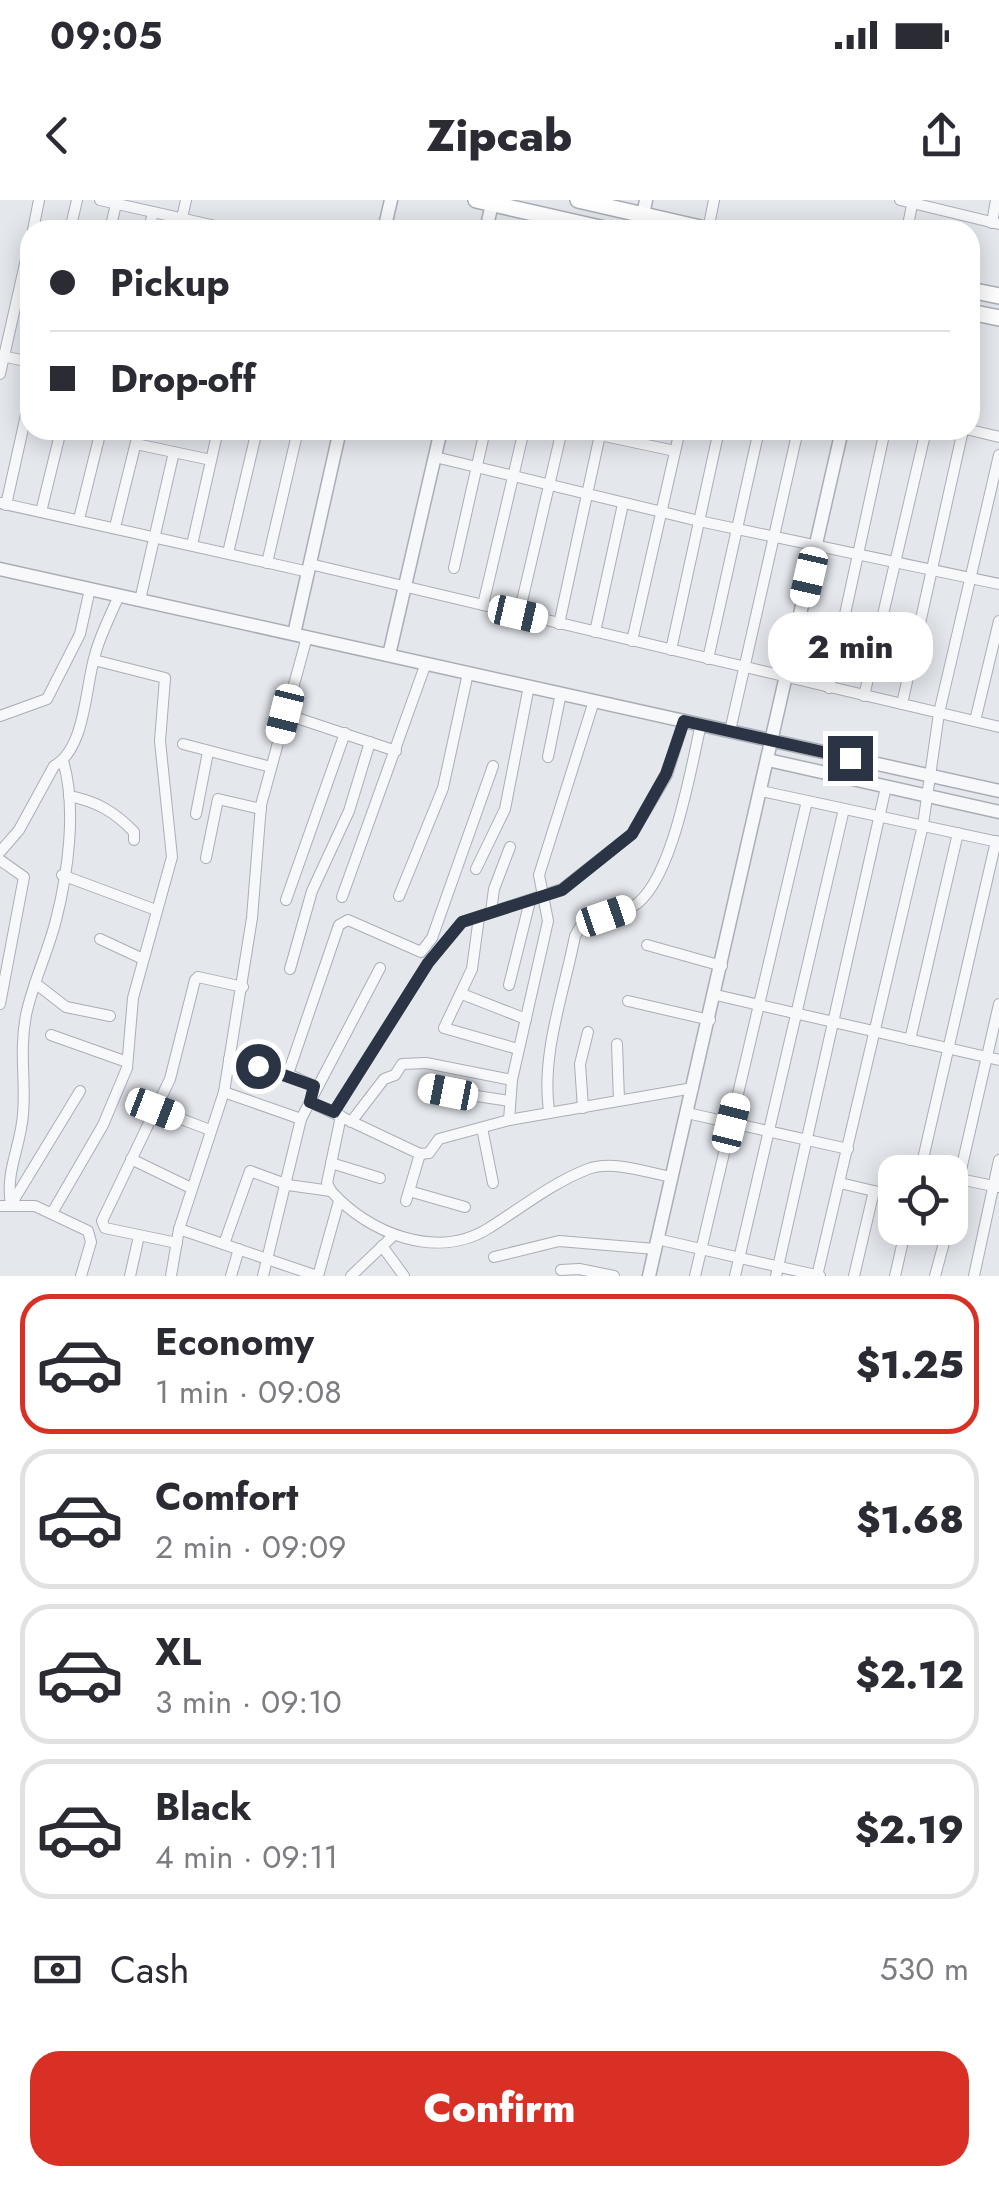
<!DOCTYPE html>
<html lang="en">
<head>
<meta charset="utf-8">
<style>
	body { margin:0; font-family:Jost,sans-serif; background:#f2f2f3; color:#2b2b33; height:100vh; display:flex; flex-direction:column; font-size:38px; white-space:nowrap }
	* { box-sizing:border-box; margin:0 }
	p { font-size:32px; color:#7c7c81 }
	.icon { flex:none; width:55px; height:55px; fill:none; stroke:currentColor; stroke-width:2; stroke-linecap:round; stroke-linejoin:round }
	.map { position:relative; height:1076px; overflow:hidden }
	.drawer { display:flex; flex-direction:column; background:#fff; flex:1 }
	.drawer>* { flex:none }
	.guide { position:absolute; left:20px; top:20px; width:960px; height:220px; border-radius:30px; box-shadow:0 5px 25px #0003; display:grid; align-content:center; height:220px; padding:0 30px; background:#fff }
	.fabs { position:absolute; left:878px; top:955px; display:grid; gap:20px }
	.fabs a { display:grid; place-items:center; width:90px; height:90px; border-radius:20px; background:#fff; box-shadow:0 5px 25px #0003; font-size:50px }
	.end { position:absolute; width:45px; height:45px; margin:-22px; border:12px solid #2b3445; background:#fff; box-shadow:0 0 0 5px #fff }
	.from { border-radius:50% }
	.bubble { position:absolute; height:70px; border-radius:30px; background:#fff; box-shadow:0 5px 25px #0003; font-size:32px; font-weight:800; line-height:70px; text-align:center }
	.car { position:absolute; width:30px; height:60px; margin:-30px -15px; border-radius:12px; box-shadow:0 0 8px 2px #0007; background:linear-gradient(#fff 24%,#345 0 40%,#fff 0 76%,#345 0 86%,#fff 0) }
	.guide b { display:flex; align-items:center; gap:35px; height:95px; font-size:38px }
	.guide b+b { border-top:2px solid #e1e1e2 }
	.guide i { width:25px; height:25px; background:#2b2b33 }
	ul { padding:18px 0 0; list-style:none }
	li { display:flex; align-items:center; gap:30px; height:140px; margin:0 20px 15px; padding:0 10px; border:5px solid #e1e1e2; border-radius:30px }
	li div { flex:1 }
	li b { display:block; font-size:38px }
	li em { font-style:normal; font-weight:800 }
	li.selected { border-color:#d93025 }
	li>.icon { width:90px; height:90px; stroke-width:1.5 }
	.pay { display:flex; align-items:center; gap:25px; height:110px; padding:0 30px; font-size:38px }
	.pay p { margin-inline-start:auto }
	.primary-button { display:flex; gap:20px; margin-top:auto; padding:20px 30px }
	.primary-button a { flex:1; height:115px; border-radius:30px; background:#d93025; color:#fff; font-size:40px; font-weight:800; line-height:115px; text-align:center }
	.status { display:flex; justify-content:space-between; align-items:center; height:70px; padding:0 50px; background:#fff; direction:ltr }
	.status svg { height:28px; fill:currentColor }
	header { display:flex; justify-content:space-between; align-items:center; height:130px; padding:0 30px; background:#fff; font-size:45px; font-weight:800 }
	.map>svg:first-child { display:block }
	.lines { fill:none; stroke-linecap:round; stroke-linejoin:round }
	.minor-casing { stroke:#a9aeb7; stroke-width:12 }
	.tertiary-casing { stroke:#a9aeb7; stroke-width:15 }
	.secondary-casing { stroke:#a9aeb7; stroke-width:18 }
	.minor { stroke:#f7f8fa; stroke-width:10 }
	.tertiary { stroke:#f7f8fa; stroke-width:12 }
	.secondary { stroke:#fff; stroke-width:15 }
	.route { stroke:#2b3445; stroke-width:12 }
</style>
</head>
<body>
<div class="status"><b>09:05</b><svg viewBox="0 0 49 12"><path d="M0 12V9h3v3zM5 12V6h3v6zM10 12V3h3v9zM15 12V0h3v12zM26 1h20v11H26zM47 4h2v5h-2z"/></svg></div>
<header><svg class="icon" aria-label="back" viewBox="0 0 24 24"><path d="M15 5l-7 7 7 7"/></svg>Zipcab<svg class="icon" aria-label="share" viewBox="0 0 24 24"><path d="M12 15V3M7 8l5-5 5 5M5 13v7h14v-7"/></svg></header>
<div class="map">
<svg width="999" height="1076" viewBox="0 0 999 1076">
	<rect width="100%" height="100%" fill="#e4e7ec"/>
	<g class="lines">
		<defs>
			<g id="minor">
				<polyline points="100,0 233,30"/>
				<polyline points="900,0 999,24"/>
				<polyline points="182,18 186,0"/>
				<polyline points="992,23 996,0"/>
				<polyline points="33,30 39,0"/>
				<polyline points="70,30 77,0"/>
				<polyline points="110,30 116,4"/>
				<polyline points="149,30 153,12"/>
				<polyline points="708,30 714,0"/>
				<polyline points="907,30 913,0"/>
				<polyline points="2,156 30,162"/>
				<polyline points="0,174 30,42"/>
				<polyline points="324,230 340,234"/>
				<polyline points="970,230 999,237"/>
				<polyline points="600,235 675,251"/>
				<polyline points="136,244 211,260"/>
				<polyline points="435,257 699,321 999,384"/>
				<polyline points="0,303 309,372"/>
				<polyline points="6,305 30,197"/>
				<polyline points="41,312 61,230"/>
				<polyline points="79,319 101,230"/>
				<polyline points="115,327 139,230"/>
				<polyline points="192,345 218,230"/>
				<polyline points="228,353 257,230"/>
				<polyline points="267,363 298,230"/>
				<polyline points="310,364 999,527"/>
				<polyline points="454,368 485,230"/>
				<polyline points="140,400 174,252"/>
				<polyline points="483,405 524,230"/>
				<polyline points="519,414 562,230"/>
				<polyline points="559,424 601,230"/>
				<polyline points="595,432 623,304"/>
				<polyline points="632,441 680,230"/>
				<polyline points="671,450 719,230"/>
				<polyline points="708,459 759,230"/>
				<polyline points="829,488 885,230"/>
				<polyline points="864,496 926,230"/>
				<polyline points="902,504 963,230"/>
				<polyline points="285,514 396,551"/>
				<polyline points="0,516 47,499 80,434 90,389"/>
				<polyline points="975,521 999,421"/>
				<polyline points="730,531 798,230"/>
				<polyline points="183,544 271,567"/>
				<polyline points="548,557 561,493"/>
				<polyline points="761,591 998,642"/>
				<path d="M 69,596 C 96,601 115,612 134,632 L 134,640"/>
				<polyline points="196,614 208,552"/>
				<path d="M 0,652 L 19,630 L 54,566 C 86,548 85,487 95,455 C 100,435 111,415 119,395"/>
				<polyline points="206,658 218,599 261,609"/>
				<polyline points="0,660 24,677 0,804"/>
				<polyline points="476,669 505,609 529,486"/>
				<polyline points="62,675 156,710"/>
				<polyline points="399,696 443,588 468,473"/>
				<polyline points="342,697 426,463"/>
				<polyline points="286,700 345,533"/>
				<polyline points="491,712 494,689 510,647"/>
				<polyline points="479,717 472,769 444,828 518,849"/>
				<polyline points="100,739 143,759"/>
				<polyline points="647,745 722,766"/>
				<polyline points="290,769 312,691 349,611 370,542"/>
				<polyline points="35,783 66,807 110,816"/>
				<polyline points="509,785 530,701"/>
				<polyline points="462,794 526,819"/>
				<polyline points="716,795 999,860"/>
				<polyline points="628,801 710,820"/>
				<polyline points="51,835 127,862"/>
				<polyline points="910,840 958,633"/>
				<polyline points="617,844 619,900"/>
				<polyline points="229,859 288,874 314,886"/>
				<polyline points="288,874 339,725 348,720 421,752 432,738 493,566"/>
				<polyline points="424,888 510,901"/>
				<polyline points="224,892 301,919"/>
				<polyline points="310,902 420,954 429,953 439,939 509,920 693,888"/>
				<polyline points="583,908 580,864 588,832"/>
				<polyline points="155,909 210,930"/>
				<path d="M 549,911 C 541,853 564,793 575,736 L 580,727 C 596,721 616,716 632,707 C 672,685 691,567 701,524"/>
				<polyline points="334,912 428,763 462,722 562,689 632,634 667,575 684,521"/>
				<polyline points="687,913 848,949"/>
				<path d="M 341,916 L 327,983 L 331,991 C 368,1033 437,1061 489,1028 C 521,1008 552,983 588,969 C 612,960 646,972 671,977"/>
				<polyline points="509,920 512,880 548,721 539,675 594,501"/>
				<polyline points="351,922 384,879 395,875 402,864 426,863 512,880"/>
				<polyline points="482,928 493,983"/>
				<polyline points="131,959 191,988"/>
				<polyline points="331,963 380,978"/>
				<polyline points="920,972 996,641"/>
				<polyline points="950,977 998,987"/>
				<polyline points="840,983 895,996"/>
				<polyline points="409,991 465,1007"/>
				<polyline points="406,1001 420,954"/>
				<polyline points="12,1003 80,891"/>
				<path d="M 11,1004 C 5,971 21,946 23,914 C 26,880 19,852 26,815 C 33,782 48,752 56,720 C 68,673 77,607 63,561"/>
				<polyline points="0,1006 35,1006 88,1031 91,1042 81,1076"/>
				<polyline points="52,1013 103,925 127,868 133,798 172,657 160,541 165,478 94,460"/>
				<polyline points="950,1018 999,804"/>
				<polyline points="179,1029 317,1076"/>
				<polyline points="657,1039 820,1076"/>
				<polyline points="177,1043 105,1028 102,1021 170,879 195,780 198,777 243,787"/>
				<polyline points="224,1044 250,971 288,985 331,991"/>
				<polyline points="382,1046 404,1076"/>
				<polyline points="494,1057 559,1041 655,1049"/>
				<polyline points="561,1070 579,1069 614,1076"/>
				<polyline points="130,1076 139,1036"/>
				<polyline points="171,1076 179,1029 224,892 252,718 261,605 307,437"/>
				<polyline points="231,1076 239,1049"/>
				<polyline points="263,1076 301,919 380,768"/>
				<polyline points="318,1076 339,1001"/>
				<polyline points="351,1076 394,1035"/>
				<polyline points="695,1076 807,601"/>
				<polyline points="735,1076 844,609"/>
				<polyline points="776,1076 886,587"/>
				<polyline points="817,1076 923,625 939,513 999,255"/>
				<polyline points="854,1076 874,991"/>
				<polyline points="895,1076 906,1028"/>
				<polyline points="935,1076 948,1028"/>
				<polyline points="974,1076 999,960"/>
			</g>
			<g id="tertiary">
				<polyline points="643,15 646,0"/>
				<polyline points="384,30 391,0"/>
				<polyline points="486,30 492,4"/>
				<polyline points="0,369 999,591"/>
				<polyline points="294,434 340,230"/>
				<polyline points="389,455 441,230"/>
				<polyline points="768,560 999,612"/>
				<polyline points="649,1076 842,230"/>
			</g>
			<g id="secondary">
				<polyline points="476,0 609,30"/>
				<polyline points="578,0 709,30"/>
				<polyline points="970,90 999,96"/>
				<polyline points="970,112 999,118"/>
			</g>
		</defs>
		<use href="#minor" class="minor-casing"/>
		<use href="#tertiary" class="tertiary-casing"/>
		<use href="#secondary" class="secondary-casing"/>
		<use href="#minor" class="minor"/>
		<use href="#tertiary" class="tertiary"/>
		<use href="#secondary" class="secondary"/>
	</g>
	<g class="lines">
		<polyline class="route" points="258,866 314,886 310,902 334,912 428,763 462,722 562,690 632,634 666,574 684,521 850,558"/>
	</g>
</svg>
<div class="fabs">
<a><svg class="icon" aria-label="locate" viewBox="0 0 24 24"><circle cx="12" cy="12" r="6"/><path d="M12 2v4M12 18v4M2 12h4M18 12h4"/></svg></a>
</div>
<i class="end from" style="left:258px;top:866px"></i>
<i class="end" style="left:850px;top:558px"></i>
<div class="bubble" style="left:768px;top:412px;width:165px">2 min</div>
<i class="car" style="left:809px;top:377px;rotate:193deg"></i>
<i class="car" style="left:518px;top:414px;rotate:103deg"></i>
<i class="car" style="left:285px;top:514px;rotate:194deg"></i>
<i class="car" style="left:606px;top:716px;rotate:71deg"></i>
<i class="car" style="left:448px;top:892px;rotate:281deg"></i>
<i class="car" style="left:155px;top:909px;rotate:111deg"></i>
<i class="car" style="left:731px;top:923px;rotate:14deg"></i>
<div class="guide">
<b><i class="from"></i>Pickup</b>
<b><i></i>Drop-off</b>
</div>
</div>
<section class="drawer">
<ul>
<li class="selected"><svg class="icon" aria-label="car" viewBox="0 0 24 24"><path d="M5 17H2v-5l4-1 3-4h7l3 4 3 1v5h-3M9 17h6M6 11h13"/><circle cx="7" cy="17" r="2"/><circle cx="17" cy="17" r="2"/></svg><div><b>Economy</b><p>1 min · 09:08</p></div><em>$1.25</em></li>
<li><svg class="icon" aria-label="car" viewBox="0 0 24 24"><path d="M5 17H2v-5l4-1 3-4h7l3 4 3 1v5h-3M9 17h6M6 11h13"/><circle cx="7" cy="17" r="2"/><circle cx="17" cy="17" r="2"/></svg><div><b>Comfort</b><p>2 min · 09:09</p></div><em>$1.68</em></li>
<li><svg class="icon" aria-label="car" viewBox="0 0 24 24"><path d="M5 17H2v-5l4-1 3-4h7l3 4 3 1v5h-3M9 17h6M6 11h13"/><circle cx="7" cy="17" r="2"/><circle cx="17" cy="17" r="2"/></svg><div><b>XL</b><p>3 min · 09:10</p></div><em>$2.12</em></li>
<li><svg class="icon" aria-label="car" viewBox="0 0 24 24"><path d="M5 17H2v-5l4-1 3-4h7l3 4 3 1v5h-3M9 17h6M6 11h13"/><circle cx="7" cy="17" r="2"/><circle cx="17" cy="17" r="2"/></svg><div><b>Black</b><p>4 min · 09:11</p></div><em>$2.19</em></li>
</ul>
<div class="pay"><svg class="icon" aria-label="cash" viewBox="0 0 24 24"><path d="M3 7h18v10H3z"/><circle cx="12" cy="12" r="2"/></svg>Cash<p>530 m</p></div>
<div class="primary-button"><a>Confirm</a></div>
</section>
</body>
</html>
